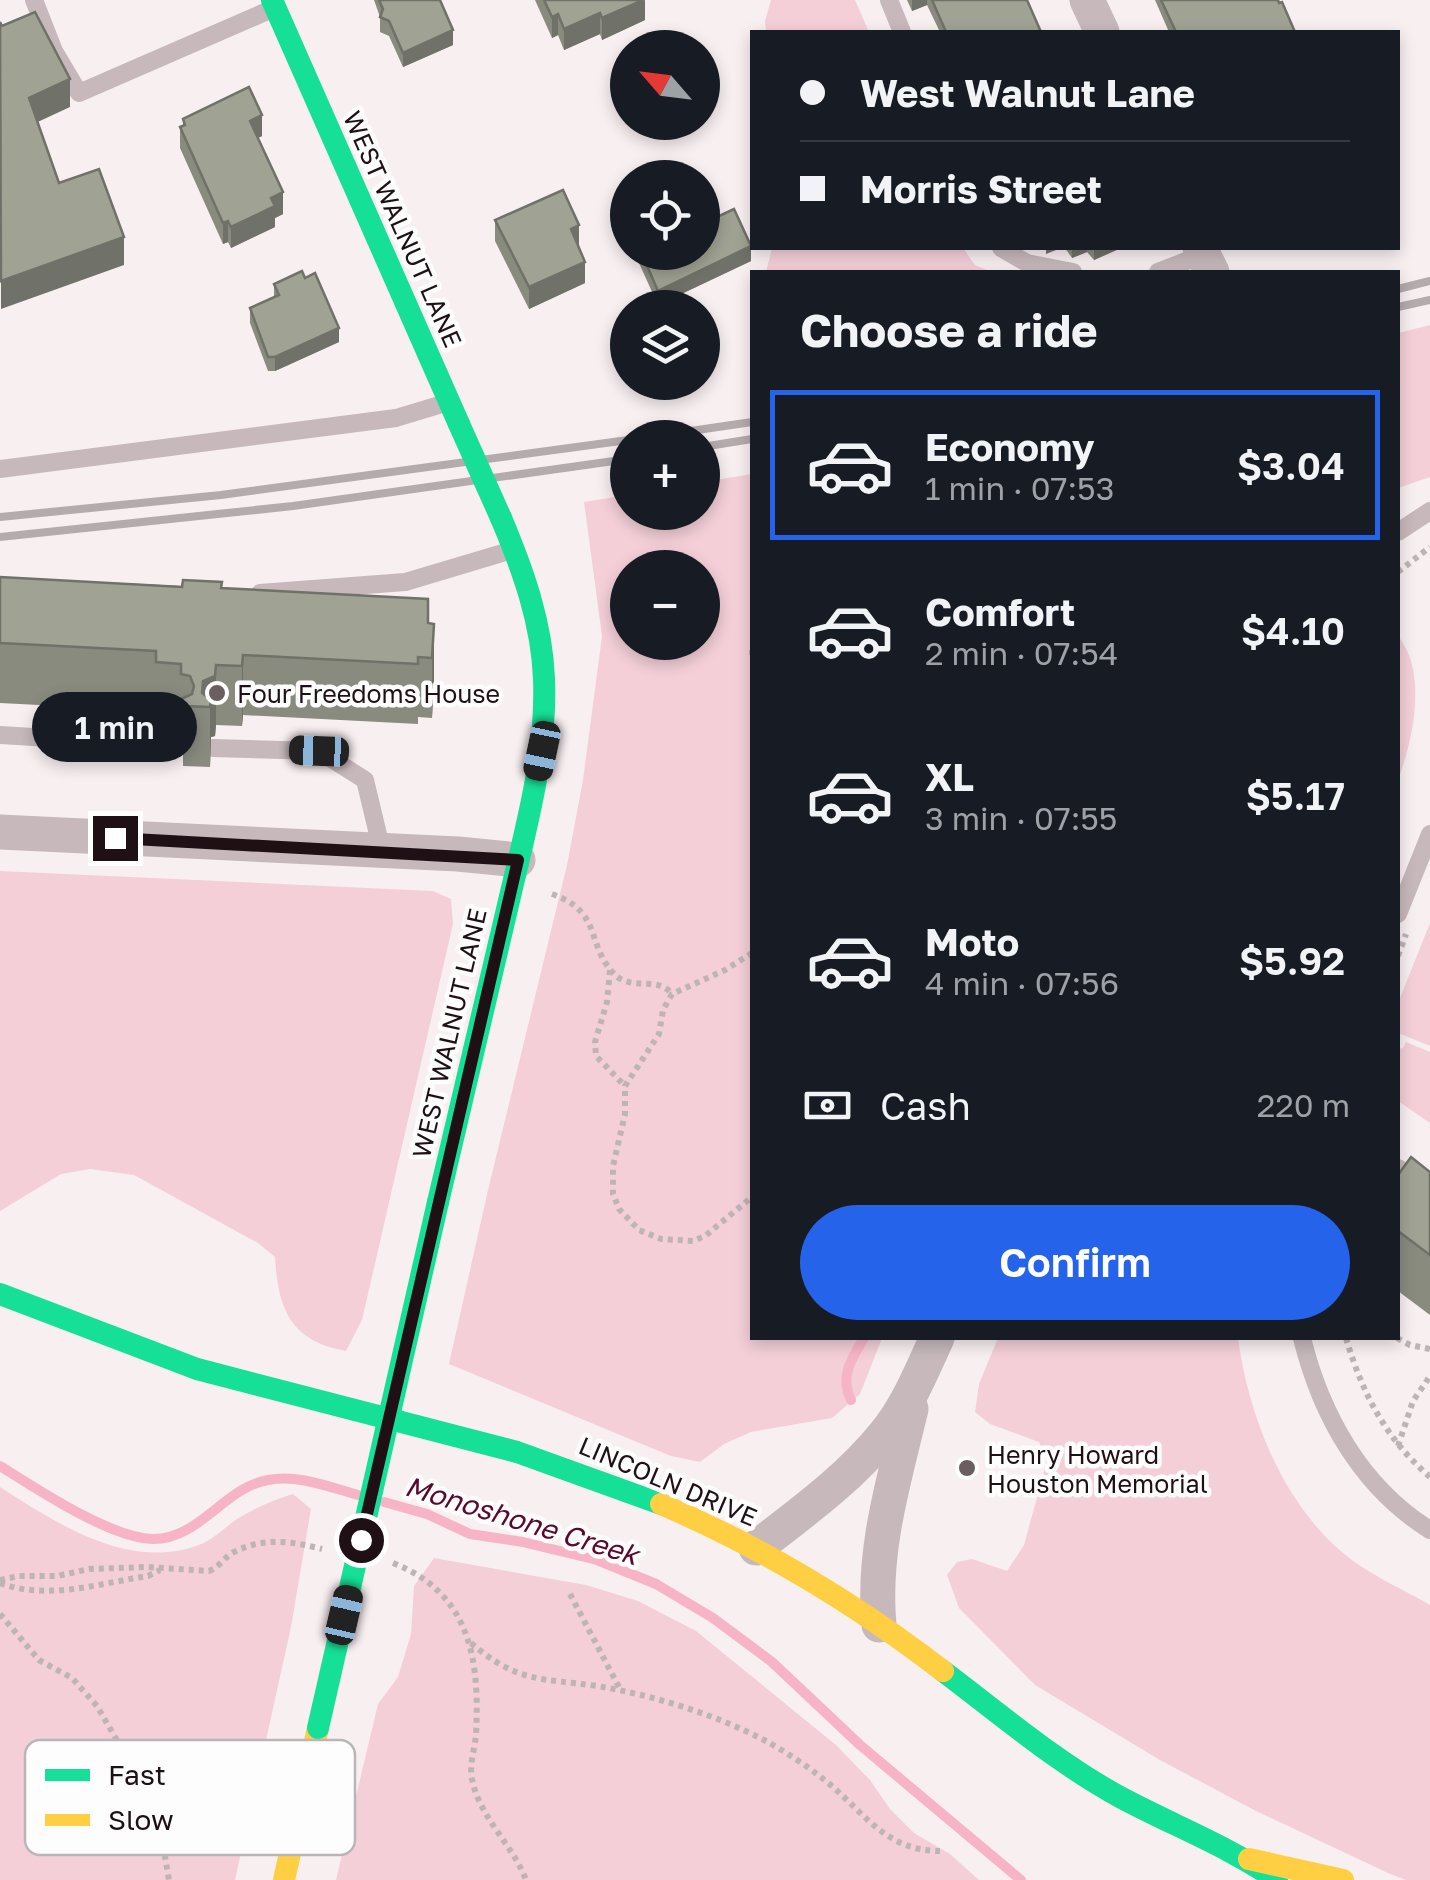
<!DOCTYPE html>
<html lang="en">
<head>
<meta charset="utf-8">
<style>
	body { margin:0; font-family:"Golos Text",sans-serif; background:#20242c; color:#f1f3f6; height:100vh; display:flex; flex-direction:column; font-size:38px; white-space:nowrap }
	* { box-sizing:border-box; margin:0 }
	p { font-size:32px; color:#9ea1a6 }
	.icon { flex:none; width:55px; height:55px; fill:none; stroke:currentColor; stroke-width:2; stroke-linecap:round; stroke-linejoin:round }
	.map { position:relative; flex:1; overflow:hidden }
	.side { position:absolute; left:750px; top:270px; width:650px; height:1070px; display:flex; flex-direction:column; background:#171b24; border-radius:0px; box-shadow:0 5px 15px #0003 }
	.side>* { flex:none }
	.top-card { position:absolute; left:750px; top:30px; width:650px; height:220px; border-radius:0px; box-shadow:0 5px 15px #0003; display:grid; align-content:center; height:220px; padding:0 50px; background:#171b24 }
	.needle { width:65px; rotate:298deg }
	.tools { position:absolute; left:610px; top:30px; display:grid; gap:20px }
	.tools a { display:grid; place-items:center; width:110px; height:110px; border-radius:50%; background:#171b24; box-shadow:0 5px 15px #0003; font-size:50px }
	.end { position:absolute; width:45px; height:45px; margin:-22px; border:12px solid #1e1014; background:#fff; box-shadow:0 0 0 5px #fff }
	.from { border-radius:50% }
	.bubble { position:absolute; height:70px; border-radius:35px; background:#171b24; box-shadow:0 5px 15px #0003; font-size:32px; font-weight:600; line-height:70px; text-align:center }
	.car { position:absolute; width:30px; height:60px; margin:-30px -15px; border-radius:12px; box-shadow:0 0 8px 2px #0007; background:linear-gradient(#222 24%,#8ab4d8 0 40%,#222 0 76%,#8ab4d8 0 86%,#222 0) }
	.top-card b { display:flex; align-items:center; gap:35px; height:95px; font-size:38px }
	.top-card b+b { border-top:2px solid #363941 }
	.top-card i { width:25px; height:25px; background:#f1f3f6 }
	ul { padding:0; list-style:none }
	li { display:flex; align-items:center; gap:30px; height:150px; margin:0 20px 15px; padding:0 30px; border:5px solid transparent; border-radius:0px }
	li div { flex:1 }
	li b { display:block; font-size:38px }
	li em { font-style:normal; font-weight:600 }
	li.active { border-color:#2563eb }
	li>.icon { width:90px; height:90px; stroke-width:1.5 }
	h2 { padding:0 50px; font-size:45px; line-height:120px }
	.pay { display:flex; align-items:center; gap:25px; height:110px; padding:0 50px; font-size:38px }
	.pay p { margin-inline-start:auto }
	.button { display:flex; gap:20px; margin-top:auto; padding:20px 50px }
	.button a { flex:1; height:115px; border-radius:60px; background:#2563eb; color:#fff; font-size:40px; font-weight:600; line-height:115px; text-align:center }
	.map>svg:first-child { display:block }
	.green { fill:#f4cfd8; fill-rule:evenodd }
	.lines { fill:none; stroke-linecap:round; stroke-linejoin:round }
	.stream { stroke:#f7b4c7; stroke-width:10 }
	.path { stroke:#beb4b6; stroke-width:6; stroke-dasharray:5 5; stroke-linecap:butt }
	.lane { stroke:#c6b8bb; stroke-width:18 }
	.street { stroke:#c6b8bb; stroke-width:35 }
	.fast { stroke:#16e098; stroke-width:22 }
	.slow { stroke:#ffcf43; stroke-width:22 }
	.rail { stroke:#b4abad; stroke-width:8 }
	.fast-bridge { stroke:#16e098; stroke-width:22 }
	.wall { fill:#8a8b7f }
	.shaded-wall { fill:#707168 }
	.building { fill:#a0a294; stroke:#707168; stroke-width:2.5 }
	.route { stroke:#1e1014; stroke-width:12 }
	.poi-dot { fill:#6a5e61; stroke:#fdfdfd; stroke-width:4 }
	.labels { text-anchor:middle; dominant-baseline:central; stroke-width:9; stroke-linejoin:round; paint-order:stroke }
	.street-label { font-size:25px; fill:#1e1014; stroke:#fdfdfd }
	.poi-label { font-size:25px; fill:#1e1014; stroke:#fdfdfd; text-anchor:start }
	.water-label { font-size:28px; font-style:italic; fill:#5a082c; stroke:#fdfdfd }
	.key { fill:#fdfdfd; stroke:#bab6b7; stroke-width:2.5 }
	.key-label { font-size:28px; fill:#1e1014 }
</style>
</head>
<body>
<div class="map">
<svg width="1430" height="1880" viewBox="0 0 1430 1880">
	<rect width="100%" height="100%" fill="#f8eff1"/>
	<g class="green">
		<polygon points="771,0 855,0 869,32 766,32 765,21"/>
		<polygon points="772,248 963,248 975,265 992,272 766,272"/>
		<polygon points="1430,325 1430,477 1398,488 1398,333"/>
		<path d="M 752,474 L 752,1338 L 882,1338 L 860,1394 L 832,1418 L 751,1432 L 724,1444 L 700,1462 L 671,1456 L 449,1364 L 488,1190 L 567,865 L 583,780 L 602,636 L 584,502 L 627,495 L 628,512 L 702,512 L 703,482 ZM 628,568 L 702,568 L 702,642 L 628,642 Z"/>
		<path d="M 1398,636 C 1428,672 1413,740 1398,780 Z"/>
		<path d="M 0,871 L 433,891 L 451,899 L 453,924 L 362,1320 L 346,1351 C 290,1341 278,1309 275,1257 L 258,1243 L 134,1175 L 90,1169 L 61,1174 L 0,1211 Z"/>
		<polygon points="1430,923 1430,1046 1398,1033 1398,1003"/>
		<polygon points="1406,1042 1430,1052 1430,1123 1398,1101 1398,1049 1403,1048"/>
		<path d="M 998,1338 L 1238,1338 C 1249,1420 1286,1513 1356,1563 C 1379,1579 1406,1591 1430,1605 L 1430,1880 L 1406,1880 L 1388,1873 L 1254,1810 L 1160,1760 L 1035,1685 L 959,1608 L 947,1575 L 957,1562 L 972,1559 L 1007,1571 L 1024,1545 L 1047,1461 L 1039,1442 L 990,1424 L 975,1412 L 979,1384 Z"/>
		<path d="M 0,1487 C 58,1524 128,1571 199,1545 C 213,1540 225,1527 237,1519 C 255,1508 273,1500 293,1494 L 311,1509 L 291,1627 L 235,1880 L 0,1880 Z"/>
		<polygon points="434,1558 586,1585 638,1601 696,1631 836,1745 870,1780 890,1809 914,1833 950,1854 979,1880 336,1880 378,1704 398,1677 411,1634 414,1586"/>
	</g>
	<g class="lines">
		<g class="stream">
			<path d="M 851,1400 C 839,1376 852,1358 864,1338"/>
			<path d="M 0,1466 C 37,1489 110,1538 153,1539 C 200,1539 225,1487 268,1480 C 298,1474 329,1487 358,1495"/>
			<polyline points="384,1502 427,1514 470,1534 523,1542 597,1560 656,1584 713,1618 772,1662 860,1745 1021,1880"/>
		</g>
		<g class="path">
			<polyline points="1398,572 1430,547"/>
			<polyline points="752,650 752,657"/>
			<path d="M 552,894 C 603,912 585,943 614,974 C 632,992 657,975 672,994"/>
			<polyline points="752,953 725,970 672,994 663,1010 659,1034 625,1086 625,1114 613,1166 613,1194 619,1209 639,1230 661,1239 693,1241 705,1236 752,1197"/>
			<polyline points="1398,956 1406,934"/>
			<polyline points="610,970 607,1002 595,1042 596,1056 625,1086"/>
			<path d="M 1346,1338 C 1362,1393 1386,1439 1430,1477"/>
			<polyline points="1397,1338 1410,1345 1430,1349"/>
			<polyline points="1398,1446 1413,1401 1430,1376"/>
			<path d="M 393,1563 C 470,1593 480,1659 476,1734 C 475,1749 469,1764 472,1779 C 479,1817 513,1845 526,1880"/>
			<path d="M 0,1580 L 19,1576 L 57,1576 L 89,1569 L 147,1567 L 209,1571 C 220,1567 224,1557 234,1552 C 264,1537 291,1541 322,1549"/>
			<path d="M 0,1583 C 48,1601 100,1583 148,1576 L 160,1570"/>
			<polyline points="570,1594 621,1691"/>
			<polyline points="0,1614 39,1660 72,1678 97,1706 119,1744 141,1796 161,1833 169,1880"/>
			<path d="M 471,1643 C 517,1683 541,1678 597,1686 C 652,1695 714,1714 764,1740 C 788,1753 812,1769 833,1787 C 868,1818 889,1851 940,1851"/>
		</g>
		<g class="lane">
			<polyline points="34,0 54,51 79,93 272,9"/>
			<polyline points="889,0 902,32"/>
			<polyline points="1001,248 1027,263 1073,272"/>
			<polyline points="1158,272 1204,254"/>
			<polyline points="0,469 396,418 449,402"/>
			<polyline points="1398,532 1430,511"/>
			<polyline points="260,593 405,582 509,551"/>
			<polyline points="0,735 182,746"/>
			<polyline points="213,748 319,751 365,780 382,851"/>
			<polyline points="1398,914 1430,834"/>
			<polyline points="1398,1168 1400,1169"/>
			<path d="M 1302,1338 C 1321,1415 1361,1487 1430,1530"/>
		</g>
		<g class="street">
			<polyline points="1087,0 1102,32"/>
			<polyline points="1200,248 1212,272"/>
			<polyline points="0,832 458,854 518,860"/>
			<path d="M 756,1548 C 800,1514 850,1478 885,1434 C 908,1406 922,1370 937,1338"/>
			<path d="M 879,1625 C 872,1551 894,1480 911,1409"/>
		</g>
		<g class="fast">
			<polyline points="272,0 459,424"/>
			<path d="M 438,1202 C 461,1103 484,1004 508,905 C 525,831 547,756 544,679 C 542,623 523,570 501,518"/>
			<polyline points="0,1294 197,1369 517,1452 661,1504"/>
			<path d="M 943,1671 C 1000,1714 1056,1762 1120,1797 C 1172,1825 1228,1846 1277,1880"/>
		</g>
		<g class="slow">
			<path d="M 661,1504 C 761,1547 856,1604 943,1671"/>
			<polyline points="1249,1859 1343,1880"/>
			<polyline points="284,1880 318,1728"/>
		</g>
		<g class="rail">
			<polyline points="1398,289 1430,281"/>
			<polyline points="1398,307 1430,300"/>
			<polyline points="643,438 752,422"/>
			<polyline points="702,447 752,439"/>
			<polyline points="0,517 221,495 628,440"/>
			<polyline points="0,537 293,506 628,459"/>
		</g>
		<g class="fast-bridge">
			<polyline points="459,424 501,518"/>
			<polyline points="318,1728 438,1202"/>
		</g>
	</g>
	<g class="wall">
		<polygon points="374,0 440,0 453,45 403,67 389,36 380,32 380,17"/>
		<polygon points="535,0 645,0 645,20 602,40 600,34 564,50 558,35 552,38"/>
		<polygon points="907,0 1027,0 1041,32 940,32 927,5 912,11"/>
		<polygon points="1155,0 1278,0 1295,32 1169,32"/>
		<polygon points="183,119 262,136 258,138 283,214 275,218 275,227 231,248 228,242 223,244 180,148 180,127 183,126"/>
		<polygon points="495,220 579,247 585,283 529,309 495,241"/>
		<polygon points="1065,248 1121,248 1094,260 1087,252 1072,258"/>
		<polygon points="639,252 702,252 751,261 658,305 639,263"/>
		<polygon points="274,284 339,342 275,371 268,371 250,323 250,308 274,297"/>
		<polygon points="0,577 222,588 434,624 432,718 418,717 418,724 243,715 242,726 216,725 215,736 211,737 210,767 183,766 183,734 181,733 181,723 156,722 156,711 0,703"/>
		<polygon points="1430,1172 1430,1315 1398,1291 1398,1175"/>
	</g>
	<g class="shaded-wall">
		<polygon points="645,0 645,20 602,40 602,18"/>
		<polygon points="912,0 927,0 927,5 912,11"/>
		<polygon points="600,13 600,34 564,50 564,29"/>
		<polygon points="558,14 558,35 552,38 552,17"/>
		<polygon points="453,30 453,45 403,67 403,53"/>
		<polygon points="70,79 70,107 29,126 29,98"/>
		<polygon points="262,115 262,136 250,142 250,121"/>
		<polygon points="283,192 283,214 275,218 275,227 231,248 231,227 271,198"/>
		<polygon points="228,221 228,242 223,244 223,223"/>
		<polygon points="579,225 579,247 571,229"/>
		<polygon points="124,237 124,265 1,309 1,281"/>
		<polygon points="751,246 751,261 658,305 658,291"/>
		<polygon points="1046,248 1061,248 1046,254"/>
		<polygon points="1072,248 1087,248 1087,252 1072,258"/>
		<polygon points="1094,248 1121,248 1094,260"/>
		<polygon points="585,262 585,283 529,309 529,287"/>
		<polygon points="339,328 339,342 275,371 275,357"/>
		<polygon points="434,624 434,684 432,718 432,658"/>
		<polygon points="243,655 243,715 242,726 242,666"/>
		<polygon points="216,665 216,725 215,736 211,737 210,767 210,707 202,706 203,681"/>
	</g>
	<g class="building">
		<polygon points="379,0 440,0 453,30 403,53 389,21 380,17 383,9"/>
		<polygon points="544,0 643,0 602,18 600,13 564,29 558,14 552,17"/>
		<polygon points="932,0 1027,0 1041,32 946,32"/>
		<polygon points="1161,0 1278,0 1279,3 1282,2 1295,32 1176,32"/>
		<polygon points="35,12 70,79 29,98 59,183 99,169 124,237 1,281 0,22 2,26"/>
		<polygon points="249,87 262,115 250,121 283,192 271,198 275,206 231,227 228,221 223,223 180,127 185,125 183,119"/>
		<polygon points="563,190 579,225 571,229 585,262 529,287 495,220"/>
		<polygon points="734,209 751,246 658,291 641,252 702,252 702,224"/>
		<polygon points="302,271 305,278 315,273 339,328 275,357 268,357 250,308 279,295 274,284"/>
		<polygon points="0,577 182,587 183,580 222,582 221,588 428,599 428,623 434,624 432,658 418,657 418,664 243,655 242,666 216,665 215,676 203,681 202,693 211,700 210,707 183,706 183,698 192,694 194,686 190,676 181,674 181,664 156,662 156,651 0,643"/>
		<polygon points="1411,1157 1430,1172 1430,1255 1398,1231 1398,1175"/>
	</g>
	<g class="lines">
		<polyline class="route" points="115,838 518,860 361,1540"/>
	</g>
	<g class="poi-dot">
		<circle cx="217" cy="693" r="10"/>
		<circle cx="967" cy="1468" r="10"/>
	</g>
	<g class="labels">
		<g class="street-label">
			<text transform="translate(403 229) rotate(66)">WEST WALNUT LANE</text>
			<text transform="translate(449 1033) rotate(-77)">WEST WALNUT LANE</text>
			<text transform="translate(668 1481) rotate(23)">LINCOLN DRIVE</text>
		</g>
		<g class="poi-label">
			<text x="237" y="693">Four Freedoms House</text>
			<text x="987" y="1454">Henry Howard<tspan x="987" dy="29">Houston Memorial</tspan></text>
		</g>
		<g class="water-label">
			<text transform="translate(522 1520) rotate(17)">Monoshone Creek</text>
		</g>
	</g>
	<rect x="25" y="1740" width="330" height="115" rx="15" class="key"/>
	<rect x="45" y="1769" width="45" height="12" fill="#16e098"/>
	<rect x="45" y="1814" width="45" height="12" fill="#ffcf43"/>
	<g class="key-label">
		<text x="108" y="1785">Fast</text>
		<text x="108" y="1830">Slow</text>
	</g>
</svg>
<div class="tools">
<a><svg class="needle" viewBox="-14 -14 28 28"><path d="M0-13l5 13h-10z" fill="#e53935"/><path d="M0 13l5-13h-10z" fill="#9ea1a6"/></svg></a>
<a><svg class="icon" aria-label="locate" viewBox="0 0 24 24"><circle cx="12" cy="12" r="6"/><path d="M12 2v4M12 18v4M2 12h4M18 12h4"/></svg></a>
<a><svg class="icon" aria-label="layers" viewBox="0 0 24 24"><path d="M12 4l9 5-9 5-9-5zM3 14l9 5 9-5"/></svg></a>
<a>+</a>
<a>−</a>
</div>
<i class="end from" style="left:361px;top:1540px"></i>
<i class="end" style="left:115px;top:838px"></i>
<div class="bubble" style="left:32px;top:692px;width:165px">1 min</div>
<i class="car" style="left:319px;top:751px;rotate:272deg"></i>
<i class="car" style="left:542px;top:751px;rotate:192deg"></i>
<i class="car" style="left:344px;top:1615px;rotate:13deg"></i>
<div class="top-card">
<b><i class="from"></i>West Walnut Lane</b>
<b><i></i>Morris Street</b>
</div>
<section class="side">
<h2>Choose a ride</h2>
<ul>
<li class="active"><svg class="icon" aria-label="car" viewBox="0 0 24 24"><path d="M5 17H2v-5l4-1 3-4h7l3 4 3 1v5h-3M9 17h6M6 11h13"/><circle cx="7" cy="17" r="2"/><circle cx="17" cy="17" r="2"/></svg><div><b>Economy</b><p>1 min · 07:53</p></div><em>$3.04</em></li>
<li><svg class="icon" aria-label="car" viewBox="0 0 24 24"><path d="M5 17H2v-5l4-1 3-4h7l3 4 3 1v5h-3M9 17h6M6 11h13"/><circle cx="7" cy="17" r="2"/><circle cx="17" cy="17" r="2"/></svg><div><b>Comfort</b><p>2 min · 07:54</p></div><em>$4.10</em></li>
<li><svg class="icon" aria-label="car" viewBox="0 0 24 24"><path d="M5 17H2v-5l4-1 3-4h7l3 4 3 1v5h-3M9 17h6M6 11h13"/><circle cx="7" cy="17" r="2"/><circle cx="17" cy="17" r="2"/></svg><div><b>XL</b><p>3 min · 07:55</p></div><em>$5.17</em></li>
<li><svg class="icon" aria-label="car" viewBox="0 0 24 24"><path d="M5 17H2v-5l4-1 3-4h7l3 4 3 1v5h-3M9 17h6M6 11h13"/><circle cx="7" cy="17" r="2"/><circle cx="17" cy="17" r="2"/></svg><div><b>Moto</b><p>4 min · 07:56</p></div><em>$5.92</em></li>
</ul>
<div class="pay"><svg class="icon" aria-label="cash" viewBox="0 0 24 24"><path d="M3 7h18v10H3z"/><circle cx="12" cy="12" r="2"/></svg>Cash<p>220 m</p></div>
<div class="button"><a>Confirm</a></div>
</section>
</div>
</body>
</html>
